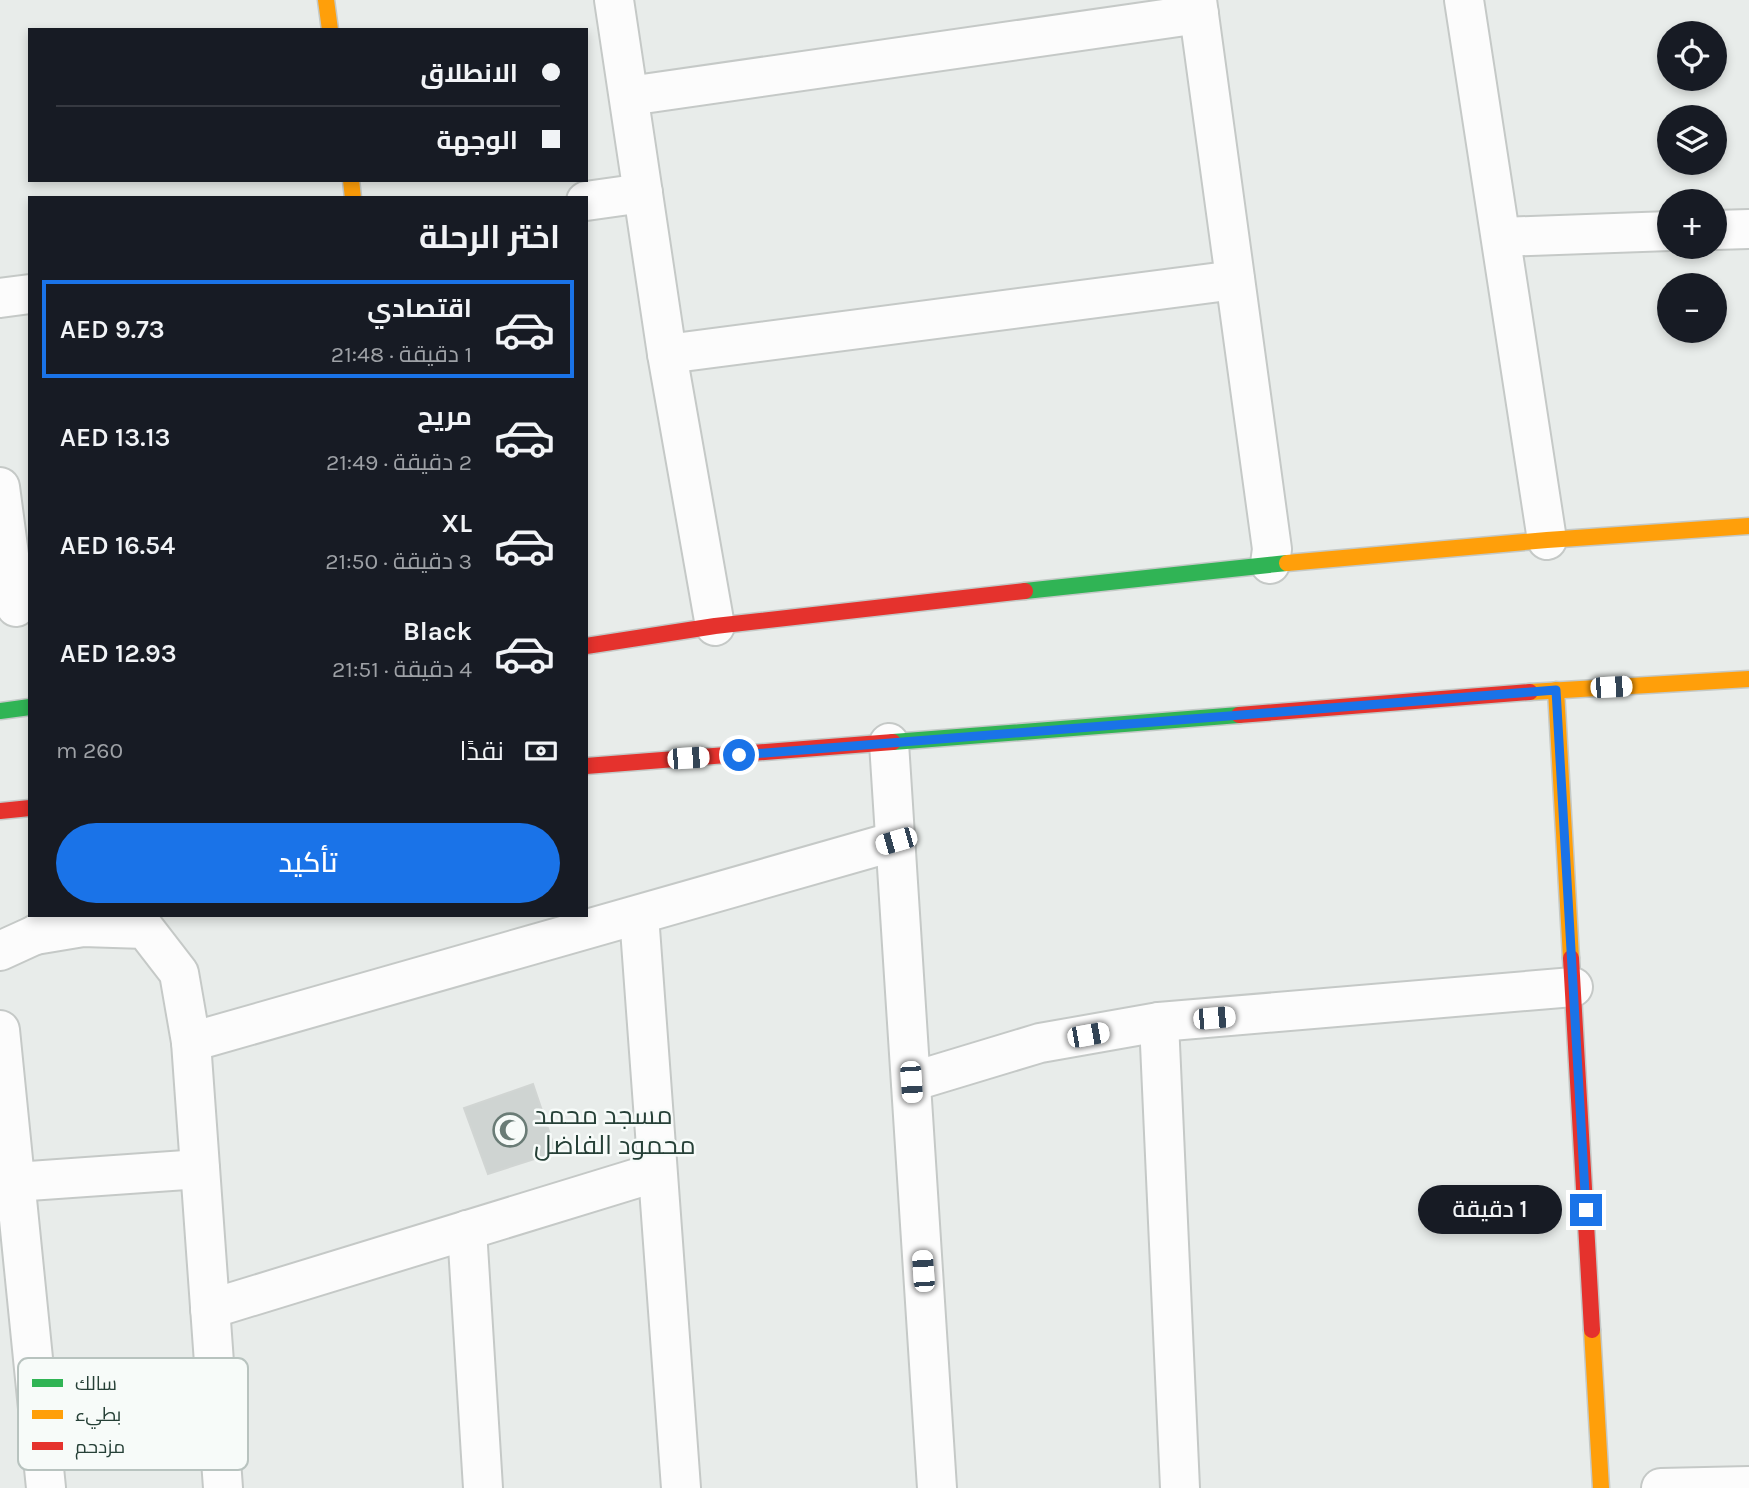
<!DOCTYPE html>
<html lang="ar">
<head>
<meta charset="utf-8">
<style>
	body { margin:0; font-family:Karla,Cairo,sans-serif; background:#20242c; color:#f1f3f6; direction:rtl; height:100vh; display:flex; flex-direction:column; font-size:26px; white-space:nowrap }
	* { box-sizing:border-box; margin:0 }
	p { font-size:23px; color:#9ea1a6 }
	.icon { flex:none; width:38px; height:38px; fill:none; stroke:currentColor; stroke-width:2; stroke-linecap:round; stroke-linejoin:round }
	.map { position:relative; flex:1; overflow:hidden; direction:ltr }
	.sheet { position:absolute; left:28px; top:196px; width:560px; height:721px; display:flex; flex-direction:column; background:#171b24; border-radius:0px; box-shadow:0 4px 10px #0003; direction:rtl }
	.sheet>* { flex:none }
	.top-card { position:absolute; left:28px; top:28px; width:560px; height:154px; border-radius:0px; box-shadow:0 4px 10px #0003; direction:rtl; display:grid; align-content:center; height:154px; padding:0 28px; background:#171b24 }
	.buttons { position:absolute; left:1657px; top:21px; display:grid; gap:14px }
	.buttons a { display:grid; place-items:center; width:70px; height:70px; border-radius:50%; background:#171b24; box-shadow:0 4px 10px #0003; font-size:35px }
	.end { position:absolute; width:32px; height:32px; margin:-16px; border:9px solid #1a73e8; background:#fff; box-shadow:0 0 0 4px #fff }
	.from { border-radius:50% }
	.bubble { position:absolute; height:49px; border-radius:24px; background:#171b24; box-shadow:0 4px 10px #0003; font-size:23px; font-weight:600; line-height:49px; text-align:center; direction:rtl }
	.car { position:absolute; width:21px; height:42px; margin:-21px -10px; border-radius:9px; box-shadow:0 0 5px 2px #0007; background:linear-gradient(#fff 24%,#345 0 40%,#fff 0 76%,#345 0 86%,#fff 0) }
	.top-card b { display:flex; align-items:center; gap:24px; height:66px; font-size:26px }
	.top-card b+b { border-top:2px solid #363941 }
	.top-card i { width:18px; height:18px; background:#f1f3f6 }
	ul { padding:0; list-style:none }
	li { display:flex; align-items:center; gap:21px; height:98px; margin:0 14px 10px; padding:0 14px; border:4px solid transparent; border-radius:0px }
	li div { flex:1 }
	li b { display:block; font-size:26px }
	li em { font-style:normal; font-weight:600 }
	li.on { border-color:#1a73e8 }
	li>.icon { width:63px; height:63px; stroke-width:1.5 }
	h2 { padding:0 28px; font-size:32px; line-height:84px }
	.pay { display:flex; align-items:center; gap:18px; height:77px; padding:0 28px; font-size:26px }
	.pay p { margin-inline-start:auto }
	.primary-button { display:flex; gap:14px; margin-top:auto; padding:14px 28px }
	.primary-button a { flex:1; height:80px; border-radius:42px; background:#1a73e8; color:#fff; font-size:28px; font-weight:600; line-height:80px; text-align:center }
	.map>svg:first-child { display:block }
	.building { fill:#cfd4d2; stroke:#d1d5d3; stroke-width:2 }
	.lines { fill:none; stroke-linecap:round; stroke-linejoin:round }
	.street-casing { stroke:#c5c9c7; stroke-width:42 }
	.fast-casing { stroke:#c4c9c7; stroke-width:19 }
	.slow-casing { stroke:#c4c9c7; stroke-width:19 }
	.jam-casing { stroke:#c4c9c7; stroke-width:19 }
	.street { stroke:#fcfcfc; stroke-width:38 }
	.fast { stroke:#30b455; stroke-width:16 }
	.slow { stroke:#ff9f0a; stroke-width:16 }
	.jam { stroke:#e5322d; stroke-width:16 }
	.route { stroke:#1a73e8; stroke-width:9 }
	.labels { text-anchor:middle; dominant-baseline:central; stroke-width:5; stroke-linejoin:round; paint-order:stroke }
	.poi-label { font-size:26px; fill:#264037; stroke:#f7fbf9; text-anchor:start }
	.key { fill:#f7fbf9; stroke:#b8c3bf; stroke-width:2 }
	.key-label { font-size:19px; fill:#264037 }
</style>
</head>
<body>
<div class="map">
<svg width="1749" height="1488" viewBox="0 0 1749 1488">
	<rect width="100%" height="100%" fill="#e8ecea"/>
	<polygon class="building" points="533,1084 556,1152 488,1174 464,1108"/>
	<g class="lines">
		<defs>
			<g id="street">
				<polyline points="614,0 667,354 715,626"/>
				<polyline points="1197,0 1272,549 1270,564"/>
				<polyline points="1464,0 1547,540"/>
				<polyline points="629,96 1199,14"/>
				<polyline points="586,201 643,193"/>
				<polyline points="1715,230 1749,229"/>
				<polyline points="1501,237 1670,231"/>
				<polyline points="0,298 30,294"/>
				<polyline points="667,354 1235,280"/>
				<polyline points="0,487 16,607"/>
				<polyline points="889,743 937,1488"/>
				<polyline points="639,915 681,1488"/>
				<polyline points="35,935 83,927 145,929 179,973 191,1042 223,1488"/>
				<polyline points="0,951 35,935 55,922"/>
				<polyline points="1159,1022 1180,1488"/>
				<polyline points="0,1030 46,1488"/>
				<polyline points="191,1042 896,841"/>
				<polyline points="911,1082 1040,1043 1159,1022 1573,987"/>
				<polyline points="0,1183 200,1169"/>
				<polyline points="467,1230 483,1488"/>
				<polyline points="210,1309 657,1172"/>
				<polyline points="1661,1488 1749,1486"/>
			</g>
			<g id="fast">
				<polyline points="1025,591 1287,563"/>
				<polyline points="0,711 30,707"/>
				<polyline points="893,742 1239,715"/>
			</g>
			<g id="slow">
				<polyline points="326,0 330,30"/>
				<polyline points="351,180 353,198"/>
				<polyline points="1287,563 1547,540 1749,526"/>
				<polyline points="1556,690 1571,958"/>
				<polyline points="1530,692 1749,679"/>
				<polyline points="1592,1330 1601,1488"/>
			</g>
			<g id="jam">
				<polyline points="586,646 715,626 1025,591"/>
				<polyline points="1239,715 1530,692"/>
				<polyline points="586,766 893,742"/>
				<polyline points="0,811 30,808"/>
				<polyline points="1571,958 1592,1330"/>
			</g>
		</defs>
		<use href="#street" class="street-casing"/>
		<use href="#fast" class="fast-casing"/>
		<use href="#slow" class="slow-casing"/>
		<use href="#jam" class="jam-casing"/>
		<use href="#street" class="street"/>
		<use href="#fast" class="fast"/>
		<use href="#slow" class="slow"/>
		<use href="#jam" class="jam"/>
	</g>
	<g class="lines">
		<polyline class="route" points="739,755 1556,690 1586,1210"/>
	</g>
	<defs>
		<symbol id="mosque-ring" viewBox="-11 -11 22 22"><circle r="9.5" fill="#f7fbf9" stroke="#6a7c76" stroke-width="1.5"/><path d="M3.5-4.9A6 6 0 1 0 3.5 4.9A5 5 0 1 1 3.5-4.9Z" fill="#6a7c76"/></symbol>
	</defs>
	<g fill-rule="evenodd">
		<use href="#mosque-ring" x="491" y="1111" width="38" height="38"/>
	</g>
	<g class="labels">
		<g class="poi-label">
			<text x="534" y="1115">مسجد محمد<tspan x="534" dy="30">محمود الفاضل</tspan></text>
		</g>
	</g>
	<rect x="18" y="1358" width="230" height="112" rx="10" class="key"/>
	<rect x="32" y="1379" width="31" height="8" fill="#30b455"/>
	<rect x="32" y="1410" width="31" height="9" fill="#ff9f0a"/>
	<rect x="32" y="1442" width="31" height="8" fill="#e5322d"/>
	<g class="key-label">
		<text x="75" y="1390">سالك</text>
		<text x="75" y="1421">بطيء</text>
		<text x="75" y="1453">مزدحم</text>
	</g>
</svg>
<div class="buttons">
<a><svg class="icon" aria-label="locate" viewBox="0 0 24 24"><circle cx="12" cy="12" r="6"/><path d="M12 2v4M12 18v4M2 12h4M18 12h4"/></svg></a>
<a><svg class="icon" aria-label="layers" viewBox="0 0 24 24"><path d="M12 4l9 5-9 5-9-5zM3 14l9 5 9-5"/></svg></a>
<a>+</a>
<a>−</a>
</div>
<i class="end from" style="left:739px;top:755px"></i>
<i class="end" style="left:1586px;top:1210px"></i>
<div class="bubble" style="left:1418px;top:1185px;width:144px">1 دقيقة</div>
<i class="car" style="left:1611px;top:687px;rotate:87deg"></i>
<i class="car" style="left:688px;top:758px;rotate:86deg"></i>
<i class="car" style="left:896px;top:841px;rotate:254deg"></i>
<i class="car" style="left:1214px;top:1018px;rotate:85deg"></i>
<i class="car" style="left:1088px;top:1035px;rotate:80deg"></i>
<i class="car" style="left:911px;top:1082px;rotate:176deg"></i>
<i class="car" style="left:923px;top:1271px;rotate:356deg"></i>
<div class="top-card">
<b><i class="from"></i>الانطلاق</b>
<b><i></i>الوجهة</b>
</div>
<section class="sheet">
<h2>اختر الرحلة</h2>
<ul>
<li class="on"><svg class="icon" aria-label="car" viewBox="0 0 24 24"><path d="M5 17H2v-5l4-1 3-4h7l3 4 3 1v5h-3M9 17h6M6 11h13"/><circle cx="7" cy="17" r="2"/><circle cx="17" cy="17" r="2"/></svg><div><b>اقتصادي</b><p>1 دقيقة · 21:48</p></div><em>AED 9.73</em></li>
<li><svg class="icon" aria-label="car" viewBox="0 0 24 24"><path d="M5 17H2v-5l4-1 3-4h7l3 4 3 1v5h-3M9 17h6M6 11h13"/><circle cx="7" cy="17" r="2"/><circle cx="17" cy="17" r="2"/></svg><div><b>مريح</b><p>2 دقيقة · 21:49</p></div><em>AED 13.13</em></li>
<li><svg class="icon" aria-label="car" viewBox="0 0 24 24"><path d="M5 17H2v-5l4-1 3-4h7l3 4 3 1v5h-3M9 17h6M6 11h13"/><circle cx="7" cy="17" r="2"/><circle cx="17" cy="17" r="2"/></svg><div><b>XL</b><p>3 دقيقة · 21:50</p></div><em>AED 16.54</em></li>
<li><svg class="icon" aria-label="car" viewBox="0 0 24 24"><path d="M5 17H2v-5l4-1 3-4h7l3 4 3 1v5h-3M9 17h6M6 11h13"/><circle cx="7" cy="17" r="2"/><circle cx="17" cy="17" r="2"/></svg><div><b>Black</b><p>4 دقيقة · 21:51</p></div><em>AED 12.93</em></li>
</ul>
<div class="pay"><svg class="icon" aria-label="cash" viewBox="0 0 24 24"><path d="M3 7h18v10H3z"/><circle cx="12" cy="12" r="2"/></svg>نقدًا<p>260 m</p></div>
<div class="primary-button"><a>تأكيد</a></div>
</section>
</div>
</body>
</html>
